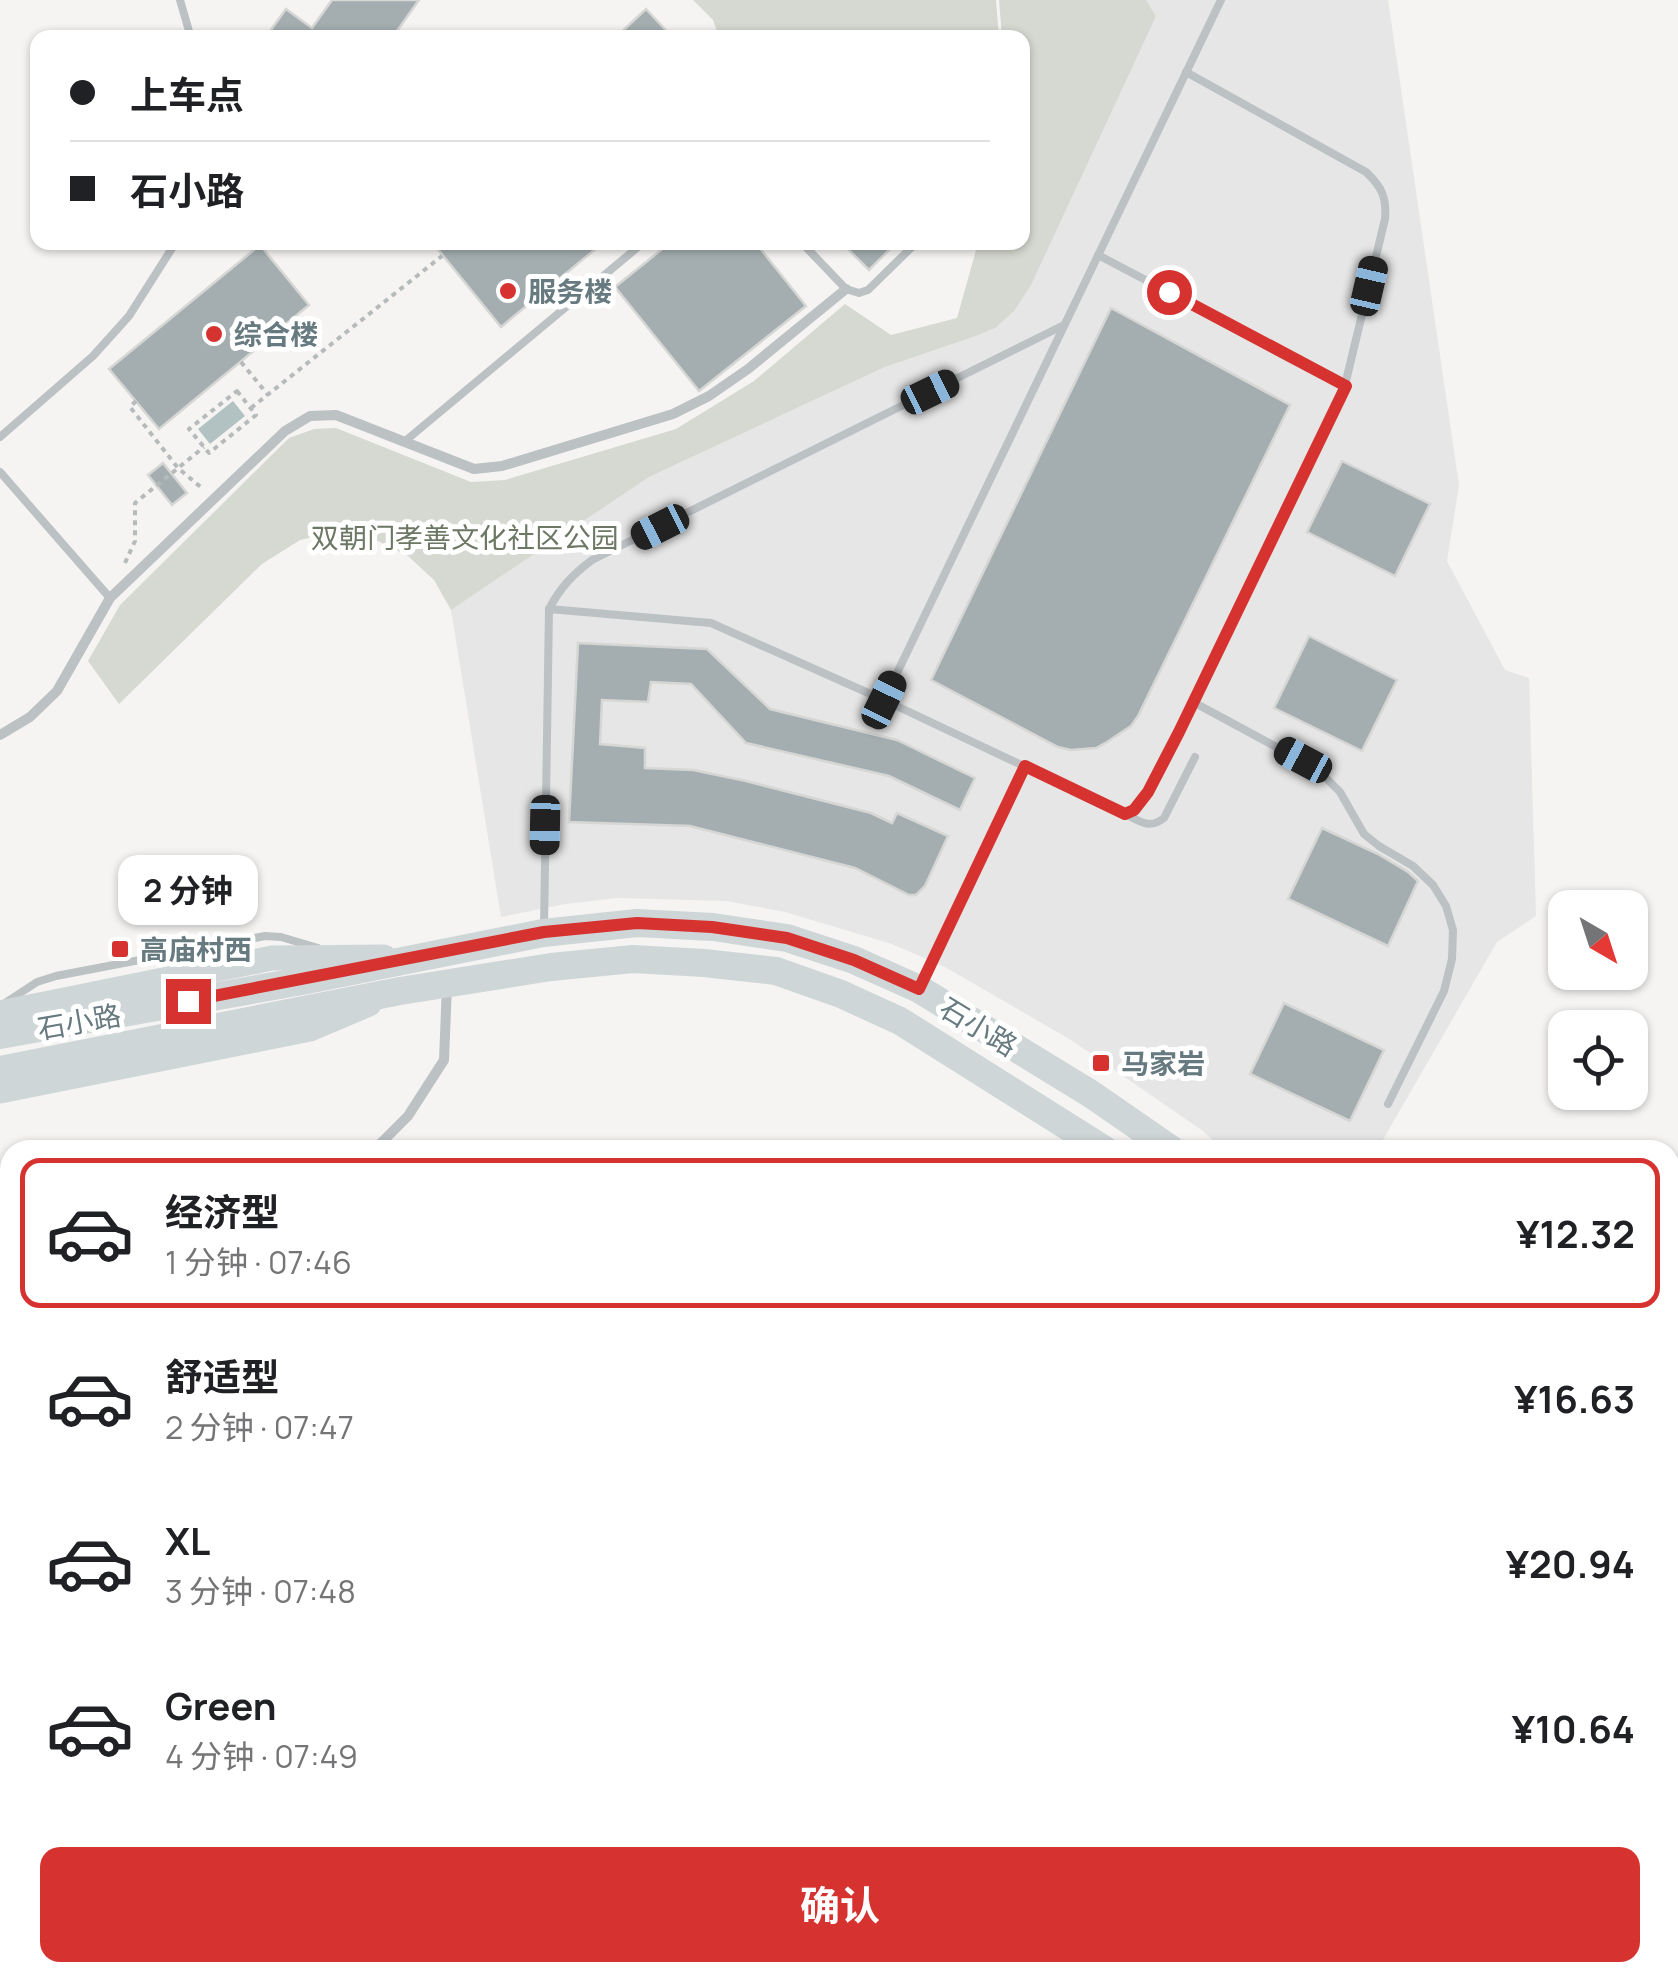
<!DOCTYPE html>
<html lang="zh">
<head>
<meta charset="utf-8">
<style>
	body { margin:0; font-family:Manrope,"Noto Sans SC",sans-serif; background:#f6f6f6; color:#202124; height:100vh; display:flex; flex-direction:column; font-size:38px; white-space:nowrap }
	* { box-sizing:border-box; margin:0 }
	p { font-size:32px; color:#757577 }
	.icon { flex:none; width:55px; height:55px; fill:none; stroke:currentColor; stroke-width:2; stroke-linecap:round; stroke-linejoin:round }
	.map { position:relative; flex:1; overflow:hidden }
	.details { position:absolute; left:0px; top:1140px; width:1680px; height:842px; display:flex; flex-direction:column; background:#fff; border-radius:30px 30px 0 0; box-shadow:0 2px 8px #0004 }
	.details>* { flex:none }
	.hud { position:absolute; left:30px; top:30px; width:1000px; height:220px; border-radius:20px; box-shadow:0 2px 8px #0004; display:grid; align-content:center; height:220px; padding:0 40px; background:#fff }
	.needle { width:65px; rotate:141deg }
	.controls { position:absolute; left:1548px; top:890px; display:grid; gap:20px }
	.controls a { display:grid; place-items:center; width:100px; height:100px; border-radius:20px; background:#fff; box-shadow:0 2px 8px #0004; font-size:50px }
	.end { position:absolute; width:45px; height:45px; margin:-22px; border:12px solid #d63330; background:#fff; box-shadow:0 0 0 5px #fff }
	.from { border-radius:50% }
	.bubble { position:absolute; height:70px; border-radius:20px; background:#fff; box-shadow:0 2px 8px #0004; font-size:32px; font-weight:700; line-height:70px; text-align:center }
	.car { position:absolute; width:30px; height:60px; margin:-30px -15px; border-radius:12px; box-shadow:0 0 8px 2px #0007; background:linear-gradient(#222 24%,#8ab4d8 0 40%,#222 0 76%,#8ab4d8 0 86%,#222 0) }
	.hud b { display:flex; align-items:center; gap:35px; height:95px; font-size:38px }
	.hud b+b { border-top:2px solid #e0e0e0 }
	.hud i { width:25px; height:25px; background:#202124 }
	ul { padding:18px 0 0; list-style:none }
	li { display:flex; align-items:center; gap:30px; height:150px; margin:0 20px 15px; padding:0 20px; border:5px solid transparent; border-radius:20px }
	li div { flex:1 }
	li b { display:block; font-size:38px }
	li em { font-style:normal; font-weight:700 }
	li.active { border-color:#d63330 }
	li>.icon { width:90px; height:90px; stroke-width:1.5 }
	.cta { display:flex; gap:20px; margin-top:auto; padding:20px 40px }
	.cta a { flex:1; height:115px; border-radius:20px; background:#d63330; color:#fff; font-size:40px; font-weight:700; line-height:115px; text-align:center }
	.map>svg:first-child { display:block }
	.built { fill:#e5e6e5 }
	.green { fill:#d6d9d1 }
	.water { fill:#b2c2c3 }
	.building { fill:#a4aeb0; stroke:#d6d6d4; stroke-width:2.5 }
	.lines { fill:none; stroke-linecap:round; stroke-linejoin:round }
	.path { stroke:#b6babb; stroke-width:4; stroke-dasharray:5 5; stroke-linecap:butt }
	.lane { stroke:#bcc1c3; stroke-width:8 }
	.street { stroke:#bcc1c3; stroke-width:10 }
	.secondary { stroke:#cfd6d7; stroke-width:25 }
	.primary { stroke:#cfd6d7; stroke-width:28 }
	.route { stroke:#d63330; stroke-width:12 }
	.poi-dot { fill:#d63330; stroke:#fff; stroke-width:4 }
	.labels { text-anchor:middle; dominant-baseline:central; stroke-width:10; stroke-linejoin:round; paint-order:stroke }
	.poi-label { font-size:28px; font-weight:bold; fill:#667a80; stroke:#fff; text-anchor:start }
	.park-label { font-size:28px; fill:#6d7864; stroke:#fff }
	.street-label { font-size:28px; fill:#667a80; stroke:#fff }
</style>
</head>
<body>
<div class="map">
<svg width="1678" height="1982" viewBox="0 0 1678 1982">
	<rect width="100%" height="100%" fill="#f5f4f2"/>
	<g class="built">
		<polygon points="1146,0 1388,0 1459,485 1447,561 1505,670 1529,678 1536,916 1497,942 1377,1150 1223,1150 1203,1131 1071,1040 945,967 892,944 785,912 727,901 617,898 565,904 501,917 451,610 649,477 885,367 973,337 1156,16"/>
		<polygon points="1283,1973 1287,1982 875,1982 871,1973"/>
	</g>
	<g class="green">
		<polygon points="693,0 996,0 999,37 719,37 713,20"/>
		<polygon points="999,0 1146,0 1156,16 1031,285 1014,311 995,328 973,337 885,367 649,477 451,610 434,580 408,556 376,540 335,532 300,540 262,564 119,704 88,661 120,605 289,438 314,429 336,428 471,482 505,480 676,429 754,381 845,304 891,335 957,318 978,243 1022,242 1022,38 1002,37"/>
	</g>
	<polygon class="water" points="233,401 245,416 210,444 198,429"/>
	<g class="building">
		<polygon points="332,0 419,0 392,38 265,38 286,9 312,28"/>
		<polygon points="646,9 673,38 615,38"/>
		<polygon points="432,242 604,242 501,327"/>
		<polygon points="671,242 755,242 806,306 699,391 615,287"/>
		<polygon points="841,242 897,242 869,270"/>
		<polygon points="260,245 309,305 159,429 109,369"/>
		<polygon points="1111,308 1290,405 1138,716 1131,726 1107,742 1096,748 1071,750 1058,747 931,680"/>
		<polygon points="1342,461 1430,504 1395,576 1307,532"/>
		<polygon points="163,463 187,493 172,505 148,475"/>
		<polygon points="1309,636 1397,680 1362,751 1274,708"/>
		<polygon points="578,643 707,649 770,709 897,740 975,778 960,810 889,776 746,743 691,684 651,682 648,702 602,700 600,744 645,748 645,768 693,770 746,781 871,813 892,823 897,813 948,836 925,886 916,895 909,895 855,868 690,826 569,822"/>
		<polygon points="1322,828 1378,854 1408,872 1418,881 1388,946 1288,899"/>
		<polygon points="1284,1003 1384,1050 1350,1121 1250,1074"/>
	</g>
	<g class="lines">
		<g class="path">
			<polyline points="241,362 268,395"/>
			<polygon points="237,391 256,415 209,453 189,429"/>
			<polyline points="136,401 130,407 178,468 203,489"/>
			<polyline points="251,408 442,256"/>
			<polyline points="125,563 135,541 135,503 204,447"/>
		</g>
		<g class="lane">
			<polyline points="180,0 191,38"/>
			<path d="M 1186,72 L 1366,172 C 1381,186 1387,197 1385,219 L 1345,385 L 1195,703"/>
			<polyline points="801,242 846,289 859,293 868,290 917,242"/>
			<polyline points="1098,255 1345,385"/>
			<polyline points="0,437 93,356 129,316 176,242"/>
			<polyline points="404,442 644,242"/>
			<polyline points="0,472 110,598"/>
			<path d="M 549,609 C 560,588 572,575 592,560 L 1064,325"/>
			<polyline points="884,700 1221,0"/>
			<path d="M 1125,814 C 1140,821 1149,830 1164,818 L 1195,757"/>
			<path d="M 544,928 L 549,609 L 711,623 L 884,700 L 1125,814 C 1152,801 1180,731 1195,703 L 1317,769 L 1340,792 L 1364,834 L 1379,846 L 1413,866 L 1433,885 L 1446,906 L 1453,930 L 1452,959 L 1444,991 L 1388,1104"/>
			<polyline points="921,984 1025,767"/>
			<polyline points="5,1003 37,982 56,976 265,936 281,937 318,948"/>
			<polyline points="1670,1501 1678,1484"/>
			<polyline points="1670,1769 1678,1765"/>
			<polyline points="1670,1953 1677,1982"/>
		</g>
		<g class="street">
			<polyline points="0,735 30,717 57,691 110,598 285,431 310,416 336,415 474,469 502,466 673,414 709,396 748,369 846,289"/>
			<polyline points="374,1150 408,1116 444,1060 447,985"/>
			<polyline points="856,1972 859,1982"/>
		</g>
		<g class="secondary">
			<polyline points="0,1013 272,958 384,957"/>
			<polyline points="0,1091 310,1029 369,1004"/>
		</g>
		<g class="primary">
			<polyline points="0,1035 302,981 543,933 637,923 713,927 787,938 854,960 919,989 1091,1094 1172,1150"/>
			<polyline points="0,1070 400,991 551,967 633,959 704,963 776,971 841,994 900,1021 1105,1150"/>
			<polyline points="1670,1299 1678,1276"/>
			<polyline points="1670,1371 1678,1349"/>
			<polyline points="1670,1435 1678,1410"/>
			<polyline points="1550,1972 1554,1982"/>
			<polyline points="1594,1972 1600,1982"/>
		</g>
	</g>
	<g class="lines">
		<polyline class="route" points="188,1001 544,932 637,923 712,927 787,938 854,960 919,989 1025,766 1125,814 1134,810 1148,792 1179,732 1346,386 1169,292"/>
	</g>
	<g class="poi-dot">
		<circle cx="508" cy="291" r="10"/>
		<circle cx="214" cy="334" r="10"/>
		<rect x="110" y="939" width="20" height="20" rx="5"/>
		<rect x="1091" y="1053" width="20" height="20" rx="5"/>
	</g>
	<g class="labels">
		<g class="poi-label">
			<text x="528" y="291">服务楼</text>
			<text x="234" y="334">综合楼</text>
			<text x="140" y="949">高庙村西</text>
			<text x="1121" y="1063">马家岩</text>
		</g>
		<g class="park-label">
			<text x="465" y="537">双朝门孝善文化社区公园</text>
		</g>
		<g class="street-label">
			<text transform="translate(79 1021) rotate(-10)">石小路</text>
			<text transform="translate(979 1026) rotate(31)">石小路</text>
		</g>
	</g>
</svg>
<div class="controls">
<a><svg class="needle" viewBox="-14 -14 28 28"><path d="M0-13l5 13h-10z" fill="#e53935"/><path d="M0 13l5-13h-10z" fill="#757577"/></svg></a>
<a><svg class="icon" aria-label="locate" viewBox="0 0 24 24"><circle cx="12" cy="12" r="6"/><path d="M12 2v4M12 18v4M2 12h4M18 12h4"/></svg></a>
</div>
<i class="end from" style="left:1169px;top:292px"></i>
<i class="end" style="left:188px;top:1001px"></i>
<div class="bubble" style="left:118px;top:855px;width:140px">2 分钟</div>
<i class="car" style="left:1369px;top:286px;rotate:13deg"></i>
<i class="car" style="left:930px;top:392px;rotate:64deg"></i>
<i class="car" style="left:660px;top:527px;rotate:243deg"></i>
<i class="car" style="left:884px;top:700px;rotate:26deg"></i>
<i class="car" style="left:1303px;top:760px;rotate:298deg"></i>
<i class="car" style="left:545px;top:825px;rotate:181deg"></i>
<div class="hud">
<b><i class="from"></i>上车点</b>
<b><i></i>石小路</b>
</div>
<section class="details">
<ul>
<li class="active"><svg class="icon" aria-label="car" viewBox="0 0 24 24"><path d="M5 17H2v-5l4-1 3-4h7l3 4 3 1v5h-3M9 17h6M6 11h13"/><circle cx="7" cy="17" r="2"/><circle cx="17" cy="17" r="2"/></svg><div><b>经济型</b><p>1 分钟 · 07:46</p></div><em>¥12.32</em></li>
<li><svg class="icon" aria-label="car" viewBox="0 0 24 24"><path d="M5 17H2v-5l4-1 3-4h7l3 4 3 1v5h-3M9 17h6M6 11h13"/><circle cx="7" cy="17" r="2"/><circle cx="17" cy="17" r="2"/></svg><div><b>舒适型</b><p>2 分钟 · 07:47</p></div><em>¥16.63</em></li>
<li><svg class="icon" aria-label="car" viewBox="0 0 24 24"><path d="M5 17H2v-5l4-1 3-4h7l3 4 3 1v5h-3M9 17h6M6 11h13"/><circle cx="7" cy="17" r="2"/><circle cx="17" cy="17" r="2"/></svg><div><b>XL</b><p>3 分钟 · 07:48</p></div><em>¥20.94</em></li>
<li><svg class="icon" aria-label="car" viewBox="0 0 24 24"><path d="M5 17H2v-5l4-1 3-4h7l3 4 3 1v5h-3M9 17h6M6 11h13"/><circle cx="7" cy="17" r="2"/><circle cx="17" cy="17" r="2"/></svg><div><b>Green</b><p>4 分钟 · 07:49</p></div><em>¥10.64</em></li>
</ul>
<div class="cta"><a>确认</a></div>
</section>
</div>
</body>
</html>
